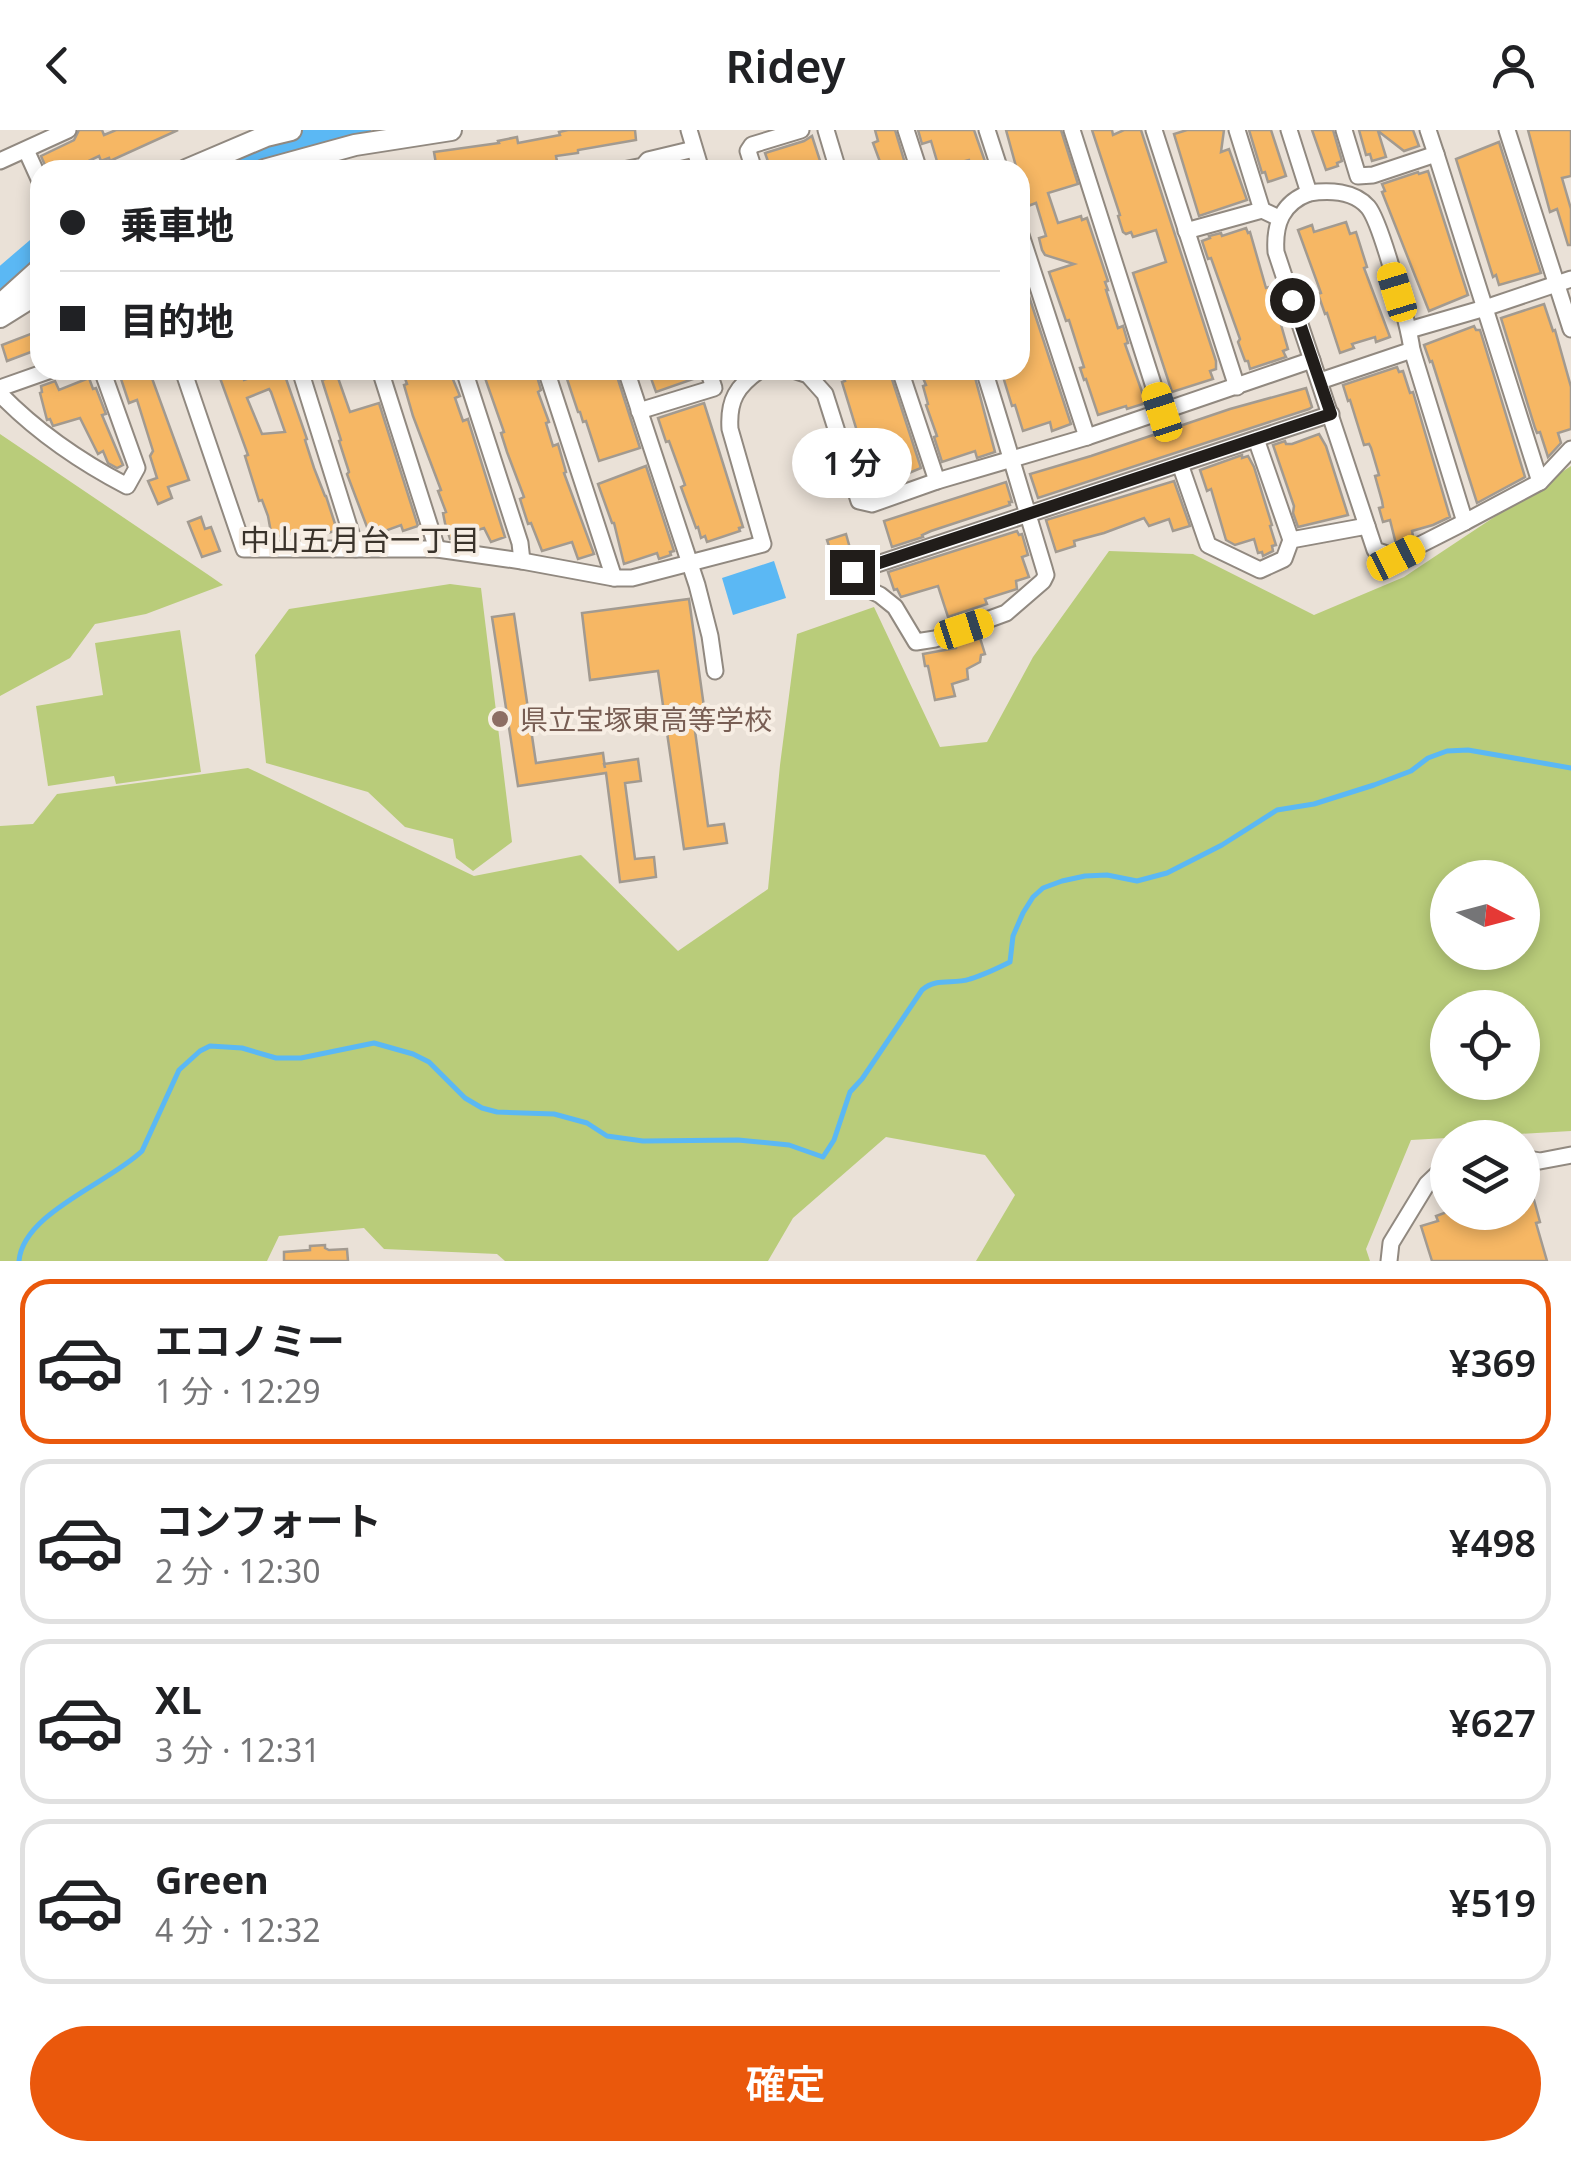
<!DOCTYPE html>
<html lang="ja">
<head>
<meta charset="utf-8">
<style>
	body { margin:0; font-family:"Noto Sans","Noto Sans JP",sans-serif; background:#f2f2f2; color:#202124; height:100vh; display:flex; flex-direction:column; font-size:38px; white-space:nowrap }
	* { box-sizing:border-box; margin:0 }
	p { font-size:32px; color:#757577 }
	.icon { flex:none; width:55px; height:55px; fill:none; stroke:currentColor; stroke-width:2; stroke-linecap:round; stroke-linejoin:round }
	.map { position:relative; height:1131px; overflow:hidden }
	.panel { display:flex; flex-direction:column; background:#fff; flex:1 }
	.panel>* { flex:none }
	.banner { position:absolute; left:30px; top:30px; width:1000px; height:220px; border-radius:30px; box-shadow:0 5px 15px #0003; display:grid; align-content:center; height:220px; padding:0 30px; background:#fff }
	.needle { width:65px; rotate:96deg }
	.tools { position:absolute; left:1430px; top:730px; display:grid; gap:20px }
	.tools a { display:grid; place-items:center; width:110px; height:110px; border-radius:50%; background:#fff; box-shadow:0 5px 15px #0003; font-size:50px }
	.end { position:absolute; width:45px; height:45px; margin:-22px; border:12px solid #211d1a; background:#fff; box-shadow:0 0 0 5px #fff }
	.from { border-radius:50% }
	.bubble { position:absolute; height:70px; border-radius:35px; background:#fff; box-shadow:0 5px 15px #0003; font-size:32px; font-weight:600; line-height:70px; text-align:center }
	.car { position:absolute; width:30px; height:60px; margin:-30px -15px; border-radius:12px; box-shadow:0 0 8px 2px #0007; background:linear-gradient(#f5c518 24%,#345 0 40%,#f5c518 0 76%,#345 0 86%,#f5c518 0) }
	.banner b { display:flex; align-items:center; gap:35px; height:95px; font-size:38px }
	.banner b+b { border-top:2px solid #e0e0e0 }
	.banner i { width:25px; height:25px; background:#202124 }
	ul { padding:18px 0 0; list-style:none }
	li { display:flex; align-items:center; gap:30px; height:165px; margin:0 20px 15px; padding:0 10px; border:5px solid #e0e0e0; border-radius:30px }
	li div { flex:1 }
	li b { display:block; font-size:38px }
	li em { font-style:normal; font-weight:600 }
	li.on { border-color:#ea580c }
	li>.icon { width:90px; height:90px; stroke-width:1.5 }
	.action { display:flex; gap:20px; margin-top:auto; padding:20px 30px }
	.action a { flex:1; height:115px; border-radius:60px; background:#ea580c; color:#fff; font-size:40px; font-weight:600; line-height:115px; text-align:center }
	header { display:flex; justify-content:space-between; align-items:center; height:130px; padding:0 30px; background:#fff; font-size:45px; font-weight:600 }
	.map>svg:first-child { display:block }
	.green { fill:#b9cc7a; fill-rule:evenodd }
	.water { fill:#5bb8f4 }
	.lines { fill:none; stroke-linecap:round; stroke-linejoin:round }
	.stream { stroke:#5bb8f4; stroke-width:5 }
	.river { stroke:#5bb8f4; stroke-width:28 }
	.building { fill:#f6b764; stroke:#a29a90; stroke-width:2.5; fill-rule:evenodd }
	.street-casing { stroke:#918980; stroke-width:19 }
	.secondary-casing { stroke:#918980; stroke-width:24 }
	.street { stroke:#fff; stroke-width:15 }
	.secondary { stroke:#fff; stroke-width:20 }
	.route { stroke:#211d1a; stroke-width:12 }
	.education-dot { fill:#8d6e63; stroke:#f7eee4; stroke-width:4 }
	.labels { text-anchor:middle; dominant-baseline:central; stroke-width:8; stroke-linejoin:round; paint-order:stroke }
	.education-label { font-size:28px; fill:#785e54; stroke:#f7eee4; text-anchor:start }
	.neighbourhood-label { font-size:30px; fill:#3a332b; stroke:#f7eee4 }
</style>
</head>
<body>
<header><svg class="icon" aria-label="back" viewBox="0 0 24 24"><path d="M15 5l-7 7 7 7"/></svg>Ridey<svg class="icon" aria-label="person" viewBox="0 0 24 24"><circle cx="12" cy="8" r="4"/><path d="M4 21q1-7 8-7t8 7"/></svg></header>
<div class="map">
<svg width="1571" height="1131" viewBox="0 0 1571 1131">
	<rect width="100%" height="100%" fill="#eae1d7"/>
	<g class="green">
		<polygon points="0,304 210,446 223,455 146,484 95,494 70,528 0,566"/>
		<path d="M 1571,336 L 1571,1001 L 1411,1010 L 1366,1119 L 1370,1131 L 976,1131 L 1015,1065 L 985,1025 L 886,1007 L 793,1088 L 768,1131 L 505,1131 L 497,1124 L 384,1119 L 364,1098 L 279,1106 L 267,1131 L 0,1131 L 0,696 L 33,694 L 57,664 L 248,638 L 474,746 L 581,725 L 678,821 L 768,759 L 780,635 L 797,504 L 874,477 L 940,617 L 987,612 L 1033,527 L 1109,421 L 1193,424 L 1314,485 L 1404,447 ZM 1448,748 L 1522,748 L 1522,822 L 1448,822 ZM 1448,878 L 1522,878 L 1522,952 L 1448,952 Z"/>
		<polygon points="450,454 481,458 512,712 473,741 456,728 453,709 405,697 368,662 266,633 255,525 289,479"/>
		<polygon points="180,500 201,642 116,654 114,646 48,656 36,576 103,565 95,513"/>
	</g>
	<polygon class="water" points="774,431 786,468 733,485 722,448"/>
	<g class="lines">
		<path class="stream" d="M 19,1131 C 23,1083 109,1053 142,1021 L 179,940 L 200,921 L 210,916 L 242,918 L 276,928 L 301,928 L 374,913 L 413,924 L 429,932 L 465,968 L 482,978 L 497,982 L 554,984 L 587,993 L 607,1006 L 643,1011 L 738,1010 L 789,1015 L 823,1027 L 834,1010 L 850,962 L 862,949 L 922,860 C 937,847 953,855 970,849 C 984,845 998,838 1010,832 L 1013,806 L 1023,783 L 1033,767 L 1043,758 L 1062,751 L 1085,746 L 1107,745 L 1137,751 L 1167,743 L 1222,715 L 1277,680 L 1314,674 L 1374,655 L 1411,641 L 1428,628 L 1447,621 L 1468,620 L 1571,638"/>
		<g class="river">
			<polyline points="221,40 316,9 357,0"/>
			<polyline points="0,154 40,120"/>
		</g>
	</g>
	<g class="building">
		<polygon points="79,0 102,0 104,5 116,0 178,0 110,31 109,28 101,31 99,26 70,40 47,40 41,26 74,10"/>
		<polygon points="568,0 635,0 636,10 578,20 578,23 556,26 558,37 542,39 542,36 520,40 437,40 434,22 499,13 498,11 517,7 518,13 560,5 559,2"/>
		<polygon points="875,0 895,0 907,40 883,40 873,13 878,11"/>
		<polygon points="918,0 974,0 988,40 973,40 969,30 939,38 931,11 922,14"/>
		<polygon points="1006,0 1061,0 1078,54 1048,63 1058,93 1081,86 1082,90 1087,88 1108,151 1105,152 1108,160 1106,160 1118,198 1123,196 1128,213 1125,214 1146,273 1127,279 1126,276 1098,285 1086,249 1084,250 1080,238 1084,237 1069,190 1066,191 1049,142 1074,134 1045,125 1042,120 1039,108 1046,106 1036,73 1028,76 1023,60 1020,61 1020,40 1017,40"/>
		<polygon points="1092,0 1112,0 1113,5 1124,0 1141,0 1216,231 1216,239 1210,241 1213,249 1172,262 1133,143 1166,132 1156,100 1133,107 1131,102 1126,104 1123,102 1118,86 1120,85"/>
		<polygon points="1187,0 1224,0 1221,22 1229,19 1247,70 1199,86 1174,4"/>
		<polygon points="1249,0 1271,0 1286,46 1268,52 1265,42 1262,43"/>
		<polygon points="1312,0 1333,0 1342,31 1337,33 1338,36 1326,40"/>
		<polygon points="1359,0 1413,0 1419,16 1404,21 1378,1 1386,27 1372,31 1370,24 1366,25"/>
		<polygon points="1528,0 1571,0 1571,46 1562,48 1571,79 1571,115 1568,115 1557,79 1550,82"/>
		<polygon points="812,6 823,40 771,40 765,23 804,11"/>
		<polygon points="1499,12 1541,143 1499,155 1496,145 1493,147 1456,29"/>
		<polygon points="1428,41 1468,165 1429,181 1382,62 1385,61 1382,54 1418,42 1419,44"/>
		<polygon points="1346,92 1350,104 1356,102 1367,137 1364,138 1390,207 1376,212 1375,207 1352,214 1354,218 1340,223 1327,183 1325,184 1318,164 1321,163 1298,100 1312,95 1314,102"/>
		<polygon points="1246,98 1248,103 1250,102 1266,158 1269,157 1275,174 1288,219 1283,221 1286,227 1250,239 1248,231 1245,231 1238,212 1240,209 1211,128 1208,129 1202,111 1210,108 1209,106 1221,103 1222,106"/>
		<polygon points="1021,142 1071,294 1052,301 1050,292 1023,301 1015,275 1012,276 1001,240 1020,240"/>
		<polygon points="1544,174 1553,201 1555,200 1571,257 1571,299 1558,303 1561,313 1548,327 1540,302 1537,303 1535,298 1501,188"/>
		<polygon points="1474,196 1476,200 1480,200 1525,347 1477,373 1432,231 1430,232 1424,215"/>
		<polygon points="33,203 39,219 7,231 2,215"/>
		<polygon points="1397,237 1399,242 1403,241 1410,263 1413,262 1450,387 1433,395 1412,401 1413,406 1396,414 1390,390 1383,392 1379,378 1383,377 1382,371 1375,346 1379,345 1371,318 1369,314 1364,315 1350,270 1348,271 1343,255"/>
		<polygon points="118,240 149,240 189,350 168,357 172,368 158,374 148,351 157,348 150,326 153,321 137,270 129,273"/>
		<path d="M 220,240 L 240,240 L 244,250 L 274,240 L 283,240 L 307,309 L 305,310 L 314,338 L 325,366 L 326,366 L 337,400 L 314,408 L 308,407 L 302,401 L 272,408 L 268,386 L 262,370 L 259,371 L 245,326 L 248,325 L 220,248 L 223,247 ZM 269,259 L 271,262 L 285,302 L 262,304 L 247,268 Z"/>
		<polygon points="402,240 449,240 460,266 455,268 463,291 468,289 469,293 505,407 491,412 484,398 450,409 445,393 443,383 446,382 438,361 441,360 413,286 404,255 407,254"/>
		<polygon points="489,240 501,240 503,246 520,240 535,240 541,260 538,262 549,292 546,293 553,316 558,314 566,342 564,343 594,424 578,429 572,412 542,421 531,393 528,394 520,369 524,367 507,322 501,303 504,302 485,248 491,245"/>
		<polygon points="564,240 615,240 640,318 599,331 586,291 583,292 580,282 578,282"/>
		<polygon points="648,240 697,240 699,247 656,262"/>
		<polygon points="841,240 889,240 921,338 880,355 864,310 860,311 842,252 845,251"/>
		<polygon points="925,240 973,240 995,322 977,328 975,321 942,332 934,307 937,306 926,275 928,274 923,256 926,255 923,248 927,246"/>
		<polygon points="337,245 350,282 379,273 418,396 403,401 401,395 374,405 371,396 367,397 347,344 349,342 339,311 341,310 322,250"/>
		<polygon points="89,248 93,259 96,258 106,284 102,285 123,335 117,338 108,333 103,321 98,324 80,288 53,296 50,289 47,290 40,263 42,262 41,256 55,251 59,260"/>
		<polygon points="1306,258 1312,277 1309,279 1038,368 1030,344 1091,326 1230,279"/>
		<polygon points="704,273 743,397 739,398 740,401 707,412 705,406 701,408 698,397 696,398 681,357 685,355 669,311 666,312 658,288"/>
		<polygon points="1319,304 1326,316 1348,385 1298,397 1293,383 1294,376 1273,315 1285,311 1286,314 1292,314"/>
		<polygon points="1242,325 1242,328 1248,326 1254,337 1272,395 1270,396 1276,415 1272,416 1273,421 1263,426 1262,422 1258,423 1254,409 1235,415 1226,410 1211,359 1207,361 1200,340"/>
		<polygon points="646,336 674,421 670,422 671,425 659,429 657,423 624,434 614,393 612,393 598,354"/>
		<polygon points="1174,351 1190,396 1173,401 1169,389 1149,396 1144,388 1104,403 1074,411 1075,416 1056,422 1046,390"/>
		<polygon points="1006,352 1012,372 1009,372 1010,375 931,401 922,405 923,407 892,417 884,391"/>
		<polygon points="201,387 205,399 211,397 220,421 202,427 188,392"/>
		<polygon points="1017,401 1019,405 1022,404 1028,425 1022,427 1029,447 1016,451 1017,459 985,469 987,474 948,487 938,456 901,467 897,459 894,460 888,442"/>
		<polygon points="846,404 853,429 835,434 827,410"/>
		<polygon points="689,469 704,577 692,579 708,696 724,694 727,713 684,719 658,541 590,550 582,483"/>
		<polygon points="514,484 536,633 603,623 605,638 604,634 638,629 641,651 625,653 635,729 654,727 656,747 620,752 606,643 518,656 492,487"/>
		<polygon points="980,508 985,524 981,525 980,532 967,539 968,549 952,554 955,566 935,570 928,536 925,536 923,524 956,518 956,516"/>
		<polygon points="1534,1070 1540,1092 1536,1093 1547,1131 1432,1131 1421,1096 1438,1091 1436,1086 1447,1082 1522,1082 1522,1074"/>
		<polygon points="325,1115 325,1118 329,1120 347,1119 348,1131 284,1131 284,1122 310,1120 310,1116"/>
	</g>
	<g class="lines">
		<defs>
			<g id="street">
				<polyline points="689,0 701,40"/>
				<polyline points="826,0 838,40"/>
				<polyline points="906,0 919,40"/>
				<polyline points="987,0 1000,40"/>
				<polyline points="1072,0 1162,282"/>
				<polyline points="1154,0 1237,257"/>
				<polyline points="1237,0 1262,80 1279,88"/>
				<path d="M 1289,0 L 1309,63 C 1329,60 1354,61 1368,77 C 1381,92 1409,197 1412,220 L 1465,392 L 1540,352 L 1571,319"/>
				<polyline points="1344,0 1358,46 1373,45 1436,24 1540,352"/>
				<polyline points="1428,0 1436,24"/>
				<polyline points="1507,0 1571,199"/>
				<polyline points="26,20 40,51"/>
				<polyline points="0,31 68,0"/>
				<polyline points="623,40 643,36 648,30 694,19"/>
				<polyline points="754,40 748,21 752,15 801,0"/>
				<path d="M 1309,63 C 1282,73 1274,94 1276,122 L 1367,396"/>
				<polyline points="1186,101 1262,80"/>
				<polyline points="1020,102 1087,307"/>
				<polyline points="1409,200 1485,178 1571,149"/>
				<path d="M 183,240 L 244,419 L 437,419 L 522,431 L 614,448 L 632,448 L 763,414 L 730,299 C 728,270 737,256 760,240"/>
				<polyline points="300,240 356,419"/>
				<polyline points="380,240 437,419"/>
				<polyline points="464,240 520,413 522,431"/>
				<polyline points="546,240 614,448"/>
				<polyline points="626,240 697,455 710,506 715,541"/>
				<polyline points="793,240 808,245 825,264 859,371 872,374 937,351 1087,307 1312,230"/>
				<polyline points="900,240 937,351"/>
				<path d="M 984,240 C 1005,306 1024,372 1044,438 L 1046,445 L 1043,451 L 1006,483 L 935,509 L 916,512 L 895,477 L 880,465 L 850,451 L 853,442 L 1180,334"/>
				<polyline points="1320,251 1412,220"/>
				<polyline points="0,258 51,240"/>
				<path d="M 0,264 C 38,303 79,331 127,356 L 137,338 L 102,240"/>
				<polyline points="639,281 714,258 708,240"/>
				<polyline points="1331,284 1180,334 1208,415 1260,440 1284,429 1291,410 1367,396 1375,420 1396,427 1465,392"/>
				<polyline points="1256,309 1291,410"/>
				<polyline points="1522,1028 1540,1031 1571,1025"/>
				<polyline points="1389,1131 1391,1113 1427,1054 1448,1034"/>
			</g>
			<g id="secondary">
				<polyline points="186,40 266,6 291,0"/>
				<polyline points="264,40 355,15 451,0"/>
				<polyline points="0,175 40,139"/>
				<polyline points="0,187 40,162"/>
			</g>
		</defs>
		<use href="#street" class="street-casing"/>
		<use href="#secondary" class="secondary-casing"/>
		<use href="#street" class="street"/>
		<use href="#secondary" class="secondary"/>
	</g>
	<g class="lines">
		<polyline class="route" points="852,442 1331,284 1292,170"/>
	</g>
	<circle class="education-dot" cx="500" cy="589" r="10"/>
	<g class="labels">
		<g class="education-label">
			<text x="520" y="589">県立宝塚東高等学校</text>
		</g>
		<g class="neighbourhood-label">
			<text x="360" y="409">中山五月台一丁目</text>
		</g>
	</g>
</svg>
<div class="tools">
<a><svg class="needle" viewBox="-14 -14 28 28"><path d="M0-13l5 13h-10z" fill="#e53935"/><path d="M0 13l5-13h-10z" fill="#757577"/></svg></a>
<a><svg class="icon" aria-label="locate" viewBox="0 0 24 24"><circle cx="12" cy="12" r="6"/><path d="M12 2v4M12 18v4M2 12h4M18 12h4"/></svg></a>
<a><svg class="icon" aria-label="layers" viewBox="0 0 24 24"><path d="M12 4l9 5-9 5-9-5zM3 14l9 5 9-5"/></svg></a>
</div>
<i class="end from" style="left:1292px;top:170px"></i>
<i class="end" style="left:852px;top:442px"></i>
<div class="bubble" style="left:792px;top:298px;width:120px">1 分</div>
<i class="car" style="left:1397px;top:162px;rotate:343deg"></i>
<i class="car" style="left:1162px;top:282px;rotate:342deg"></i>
<i class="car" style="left:1396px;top:428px;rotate:63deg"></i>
<i class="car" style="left:964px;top:499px;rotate:72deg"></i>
<div class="banner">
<b><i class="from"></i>乗車地</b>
<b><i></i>目的地</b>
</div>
</div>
<section class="panel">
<ul>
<li class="on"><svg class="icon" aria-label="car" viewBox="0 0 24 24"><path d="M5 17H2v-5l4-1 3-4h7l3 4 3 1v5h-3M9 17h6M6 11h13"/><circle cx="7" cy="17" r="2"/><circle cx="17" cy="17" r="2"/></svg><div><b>エコノミー</b><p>1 分 · 12:29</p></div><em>¥369</em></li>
<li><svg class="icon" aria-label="car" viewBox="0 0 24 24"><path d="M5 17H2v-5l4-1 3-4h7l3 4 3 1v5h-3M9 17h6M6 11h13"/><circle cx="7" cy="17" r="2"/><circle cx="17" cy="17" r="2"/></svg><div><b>コンフォート</b><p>2 分 · 12:30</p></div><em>¥498</em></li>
<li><svg class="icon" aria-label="car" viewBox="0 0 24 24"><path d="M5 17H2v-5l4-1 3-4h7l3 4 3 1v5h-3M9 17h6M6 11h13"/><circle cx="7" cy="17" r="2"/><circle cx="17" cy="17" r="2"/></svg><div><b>XL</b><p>3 分 · 12:31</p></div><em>¥627</em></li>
<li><svg class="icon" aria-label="car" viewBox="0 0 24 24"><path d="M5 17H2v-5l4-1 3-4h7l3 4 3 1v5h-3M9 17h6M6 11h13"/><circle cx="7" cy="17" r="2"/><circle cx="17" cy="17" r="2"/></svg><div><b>Green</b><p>4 分 · 12:32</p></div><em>¥519</em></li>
</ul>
<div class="action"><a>確定</a></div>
</section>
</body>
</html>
